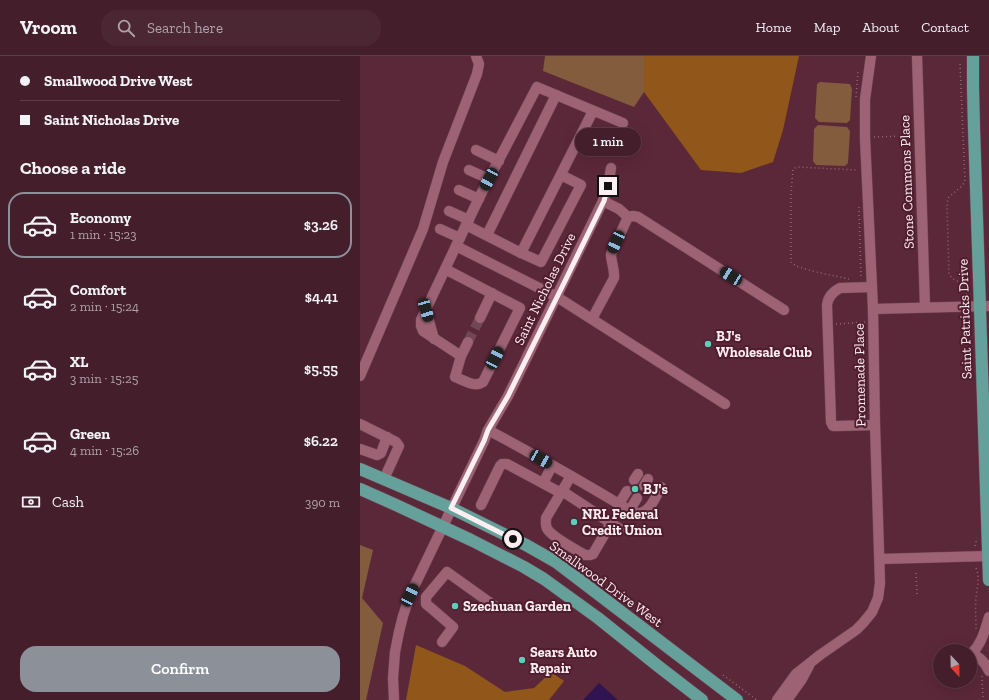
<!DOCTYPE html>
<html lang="en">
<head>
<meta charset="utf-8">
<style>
	body { margin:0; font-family:"Zilla Slab",serif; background:#4b2733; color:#f1f3f6; height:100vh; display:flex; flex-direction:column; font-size:15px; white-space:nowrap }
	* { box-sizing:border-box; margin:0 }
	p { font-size:13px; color:#afa2a9 }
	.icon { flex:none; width:22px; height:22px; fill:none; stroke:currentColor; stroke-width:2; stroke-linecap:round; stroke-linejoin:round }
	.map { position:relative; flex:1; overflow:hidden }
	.drawer { display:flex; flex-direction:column; background:#441e2b; width:360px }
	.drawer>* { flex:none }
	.guide { display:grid; align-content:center; height:88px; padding:0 20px; background:#441e2b }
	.needle { width:26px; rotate:158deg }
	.tools { position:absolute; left:573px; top:588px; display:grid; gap:8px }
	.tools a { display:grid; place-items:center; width:44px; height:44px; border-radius:50%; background:#441e2b; box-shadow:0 4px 16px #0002,0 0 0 1px #5c3c47; font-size:20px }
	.end { position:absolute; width:18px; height:18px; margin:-9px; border:5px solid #fceef1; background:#111; box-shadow:0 0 0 2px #111 }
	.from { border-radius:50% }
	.bubble { position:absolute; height:28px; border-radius:14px; background:#441e2b; box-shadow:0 4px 16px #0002,0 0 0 1px #5c3c47; font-size:13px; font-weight:600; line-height:28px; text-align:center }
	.car { position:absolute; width:12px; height:24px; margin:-12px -6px; border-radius:5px; box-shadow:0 0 3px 1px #0007; background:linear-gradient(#222 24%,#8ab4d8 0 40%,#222 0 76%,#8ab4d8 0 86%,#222 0) }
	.guide b { display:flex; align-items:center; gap:14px; height:38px; font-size:15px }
	.guide b+b { border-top:1px solid #5c3c47 }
	.guide i { width:10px; height:10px; background:#f1f3f6 }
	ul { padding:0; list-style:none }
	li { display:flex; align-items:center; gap:12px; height:66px; margin:0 8px 6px; padding:0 12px; border:2px solid transparent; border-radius:16px }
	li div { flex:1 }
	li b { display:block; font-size:15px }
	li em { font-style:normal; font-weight:600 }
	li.selected { border-color:#8c9099 }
	li>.icon { width:36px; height:36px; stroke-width:1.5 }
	h2 { padding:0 20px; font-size:18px; line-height:48px }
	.pay { display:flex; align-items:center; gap:10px; height:44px; padding:0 20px; font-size:15px }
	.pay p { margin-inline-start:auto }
	.primary-button { display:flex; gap:8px; margin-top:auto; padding:8px 20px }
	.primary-button a { flex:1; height:46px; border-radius:16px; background:#8c9099; color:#fff; font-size:16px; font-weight:600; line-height:46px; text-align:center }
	header { display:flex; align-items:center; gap:24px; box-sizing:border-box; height:56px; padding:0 20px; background:#441e2b; border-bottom:1px solid #5c3c47 }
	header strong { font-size:19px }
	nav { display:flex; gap:22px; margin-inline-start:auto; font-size:14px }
	.search { width:280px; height:36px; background:#4b2733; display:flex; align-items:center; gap:10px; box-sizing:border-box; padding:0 14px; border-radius:16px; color:#afa2a9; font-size:15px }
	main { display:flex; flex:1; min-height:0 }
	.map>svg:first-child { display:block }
	.green { fill:#825c3d }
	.forest { fill:#91561a }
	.water { fill:#301451 }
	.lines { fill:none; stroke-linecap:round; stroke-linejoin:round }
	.minor-tunnel { stroke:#734655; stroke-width:10; stroke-dasharray:10 5; stroke-linecap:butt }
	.minor-casing { stroke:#6f4857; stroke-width:11 }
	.major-casing { stroke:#6f4857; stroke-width:13 }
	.path { stroke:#906976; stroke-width:1.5; stroke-dasharray:1 3; stroke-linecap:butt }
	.minor { stroke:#9d6375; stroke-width:10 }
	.major { stroke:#65a09a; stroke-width:12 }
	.route { stroke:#fceef1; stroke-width:5 }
	.poi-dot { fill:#5cceba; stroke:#501d2f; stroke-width:1.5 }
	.labels { text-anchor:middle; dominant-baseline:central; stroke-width:4; stroke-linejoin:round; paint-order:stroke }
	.street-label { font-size:14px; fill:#fceef1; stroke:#501d2f }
	.poi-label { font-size:14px; font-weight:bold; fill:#fceef1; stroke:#501d2f; text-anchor:start }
</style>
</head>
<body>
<header>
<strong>Vroom</strong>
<div class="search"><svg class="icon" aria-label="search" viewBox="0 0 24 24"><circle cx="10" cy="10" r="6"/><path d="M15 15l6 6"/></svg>Search here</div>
<nav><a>Home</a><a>Map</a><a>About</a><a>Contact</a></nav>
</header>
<main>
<section class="drawer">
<div class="guide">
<b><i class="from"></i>Smallwood Drive West</b>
<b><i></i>Saint Nicholas Drive</b>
</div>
<h2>Choose a ride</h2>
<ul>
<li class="selected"><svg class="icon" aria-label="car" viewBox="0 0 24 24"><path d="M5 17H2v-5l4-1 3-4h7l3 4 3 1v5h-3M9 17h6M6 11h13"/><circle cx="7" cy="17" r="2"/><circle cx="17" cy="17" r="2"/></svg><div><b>Economy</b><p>1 min · 15:23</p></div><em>$3.26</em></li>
<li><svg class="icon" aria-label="car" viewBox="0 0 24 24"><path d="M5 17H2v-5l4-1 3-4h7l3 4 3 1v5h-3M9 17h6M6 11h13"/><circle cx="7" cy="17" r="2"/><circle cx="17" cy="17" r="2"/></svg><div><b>Comfort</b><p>2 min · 15:24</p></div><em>$4.41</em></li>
<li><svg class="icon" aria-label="car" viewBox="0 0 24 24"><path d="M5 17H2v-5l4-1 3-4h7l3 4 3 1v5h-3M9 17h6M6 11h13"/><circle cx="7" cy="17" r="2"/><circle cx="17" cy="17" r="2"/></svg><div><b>XL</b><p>3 min · 15:25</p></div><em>$5.55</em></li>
<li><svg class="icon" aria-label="car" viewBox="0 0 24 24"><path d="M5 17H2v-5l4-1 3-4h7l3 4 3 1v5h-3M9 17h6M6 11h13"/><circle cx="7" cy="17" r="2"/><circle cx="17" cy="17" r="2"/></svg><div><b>Green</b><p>4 min · 15:26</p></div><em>$6.22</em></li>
</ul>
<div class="pay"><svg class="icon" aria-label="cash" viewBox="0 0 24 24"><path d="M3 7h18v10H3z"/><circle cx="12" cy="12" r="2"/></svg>Cash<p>390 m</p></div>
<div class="primary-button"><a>Confirm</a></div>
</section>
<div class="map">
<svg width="629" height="644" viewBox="0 0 629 644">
	<rect width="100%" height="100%" fill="#5b2839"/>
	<g class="green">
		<polygon points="185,0 284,0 284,36 274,51 183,15"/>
		<polygon points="460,26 490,28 492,33 490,64 487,67 459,66 455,62 457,28"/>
		<polygon points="458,69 487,71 490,75 488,107 485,110 456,109 453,105 454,73"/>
		<polygon points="0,489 13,494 2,542 23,567 6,644 0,644"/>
	</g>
	<g class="forest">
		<polygon points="284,0 439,0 423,74 413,106 381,117 341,114 284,36"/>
		<polygon points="56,589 105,610 145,636 174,632 191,616 204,625 189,644 46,644"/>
	</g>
	<polygon class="water" points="239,627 258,644 223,644"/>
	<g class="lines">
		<polyline class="minor-tunnel" points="108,286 120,262"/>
		<defs>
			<g id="minor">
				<polyline points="557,0 565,251"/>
				<polyline points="263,67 177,31 122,136 96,190 197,241 365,348"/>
				<polyline points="116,94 139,105"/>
				<polyline points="109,114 129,123"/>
				<polyline points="201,119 221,129 181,206 161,197 233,55"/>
				<polyline points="99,134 119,143"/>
				<polyline points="243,145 259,153 268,161"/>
				<polyline points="89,155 109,164"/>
				<polyline points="268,161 273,160 278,161 424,254"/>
				<polyline points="106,169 161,197"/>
				<polyline points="80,173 100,182"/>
				<polyline points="127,179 196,39"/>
				<path d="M 85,213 L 160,252 L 123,326 C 114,332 104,324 95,321 L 101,300 L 63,275 L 61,270 L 61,264 L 96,190"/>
				<path d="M 512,231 L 480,232 C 472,236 468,241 467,249 L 471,366 L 473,370 L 477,370 L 515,369"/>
				<polyline points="513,253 629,250"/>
				<polyline points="66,254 74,283"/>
				<polyline points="120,262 132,237"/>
				<path d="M 232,263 L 254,222 C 255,214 251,206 251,198 L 268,161"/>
				<polyline points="101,300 108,286"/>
				<polyline points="0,320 63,173 83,106 117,18 119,8 116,0"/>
				<polyline points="0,368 36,386 39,390 24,423"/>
				<path d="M 128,374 C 177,400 226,428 274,457 C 289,460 295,442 301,431"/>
				<polyline points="0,393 17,399 21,397 27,381"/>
				<path d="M 211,420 L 186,462 C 186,467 185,471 188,474 C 195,483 215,493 225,499 L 230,499 L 233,498 L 251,467"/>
				<polyline points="274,424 278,418"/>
				<polyline points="183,427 192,410"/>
				<polyline points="284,430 288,423"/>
				<polyline points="202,435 260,473"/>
				<polyline points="259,448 267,435"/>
				<polyline points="121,449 140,410 142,408 147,408 201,437"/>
				<polyline points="270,454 277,442"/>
				<polyline points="520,503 628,500"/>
				<path d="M 629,561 C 625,574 622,587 612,597 C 620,602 625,606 629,615"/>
				<polyline points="82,586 93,571 71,552 66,548 66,541 87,516 136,551"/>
				<polyline points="34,644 33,622 35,596 39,576 43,560 50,539 124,385 128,374 148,340 243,145 248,130 251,112"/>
				<polyline points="417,644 436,618 460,599 496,574 503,567 512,556 518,542 520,527 519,496 515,369 513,253 505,82 505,43 511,0"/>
				<polyline points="427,644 442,623 449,610"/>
			</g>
			<g id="major">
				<polyline points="613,0 613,31 614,72 629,524"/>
				<polyline points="0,413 91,452 166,489 196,506 377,644"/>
				<polyline points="0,433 36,449 111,484 164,511 184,523 238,562 298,610 342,644"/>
			</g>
		</defs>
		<use href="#minor" class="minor-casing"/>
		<use href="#major" class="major-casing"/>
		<g class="path">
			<polyline points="600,8 605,125 602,130 588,142 587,150 589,218 592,222 600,227 607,239"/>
			<polyline points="496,41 498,15"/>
			<polyline points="514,81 545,80"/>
			<polyline points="499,151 501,223"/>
			<path d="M 489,223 C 477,220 437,214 431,206 L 431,137 L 433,113 L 437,111 L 498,114"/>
			<polyline points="608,260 610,268"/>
			<polyline points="476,268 506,266"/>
			<polyline points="610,272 611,294"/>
			<polyline points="615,490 617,482"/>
			<path d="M 616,512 C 620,522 617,530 616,541 C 615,551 616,561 616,571 L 616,573"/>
			<polyline points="556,517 557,540"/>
			<polyline points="363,619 397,644"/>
			<polyline points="622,620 623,644"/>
		</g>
		<use href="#minor" class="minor"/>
		<use href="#major" class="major"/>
	</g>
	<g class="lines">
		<polyline class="route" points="153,483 91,452 124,385 128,374 148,340 204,227 244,145 248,130"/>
	</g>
	<g class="poi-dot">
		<circle cx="348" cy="288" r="4"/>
		<circle cx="275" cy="433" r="4"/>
		<circle cx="214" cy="466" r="4"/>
		<circle cx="95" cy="550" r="4"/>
		<circle cx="162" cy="604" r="4"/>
	</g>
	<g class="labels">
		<g class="street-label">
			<text transform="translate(547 126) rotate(-92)">Stone Commons Place</text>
			<text transform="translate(185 233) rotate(-64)">Saint Nicholas Drive</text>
			<text transform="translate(605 263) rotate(-92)">Saint Patricks Drive</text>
			<text transform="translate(500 319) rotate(-91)">Promenade Place</text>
			<text transform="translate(246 528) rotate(36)">Smallwood Drive West</text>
		</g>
		<g class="poi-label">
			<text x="356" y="280">BJ's<tspan x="356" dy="16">Wholesale Club</tspan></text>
			<text x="283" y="433">BJ's</text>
			<text x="222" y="458">NRL Federal<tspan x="222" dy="16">Credit Union</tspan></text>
			<text x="103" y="550">Szechuan Garden</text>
			<text x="170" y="596">Sears Auto<tspan x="170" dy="16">Repair</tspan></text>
		</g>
	</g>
</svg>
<div class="tools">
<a><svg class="needle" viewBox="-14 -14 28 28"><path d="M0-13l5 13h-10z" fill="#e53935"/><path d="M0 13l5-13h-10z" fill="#afa2a9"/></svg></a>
</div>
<i class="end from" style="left:153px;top:483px"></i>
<i class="end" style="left:248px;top:130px"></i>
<div class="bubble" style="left:215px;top:72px;width:66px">1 min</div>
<i class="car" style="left:129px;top:123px;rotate:208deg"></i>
<i class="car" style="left:256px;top:186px;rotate:205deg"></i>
<i class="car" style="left:371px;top:220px;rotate:302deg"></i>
<i class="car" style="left:66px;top:254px;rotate:164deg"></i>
<i class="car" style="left:135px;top:302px;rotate:27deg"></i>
<i class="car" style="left:181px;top:403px;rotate:120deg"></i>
<i class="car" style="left:50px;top:539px;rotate:26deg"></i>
</div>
</main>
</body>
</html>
